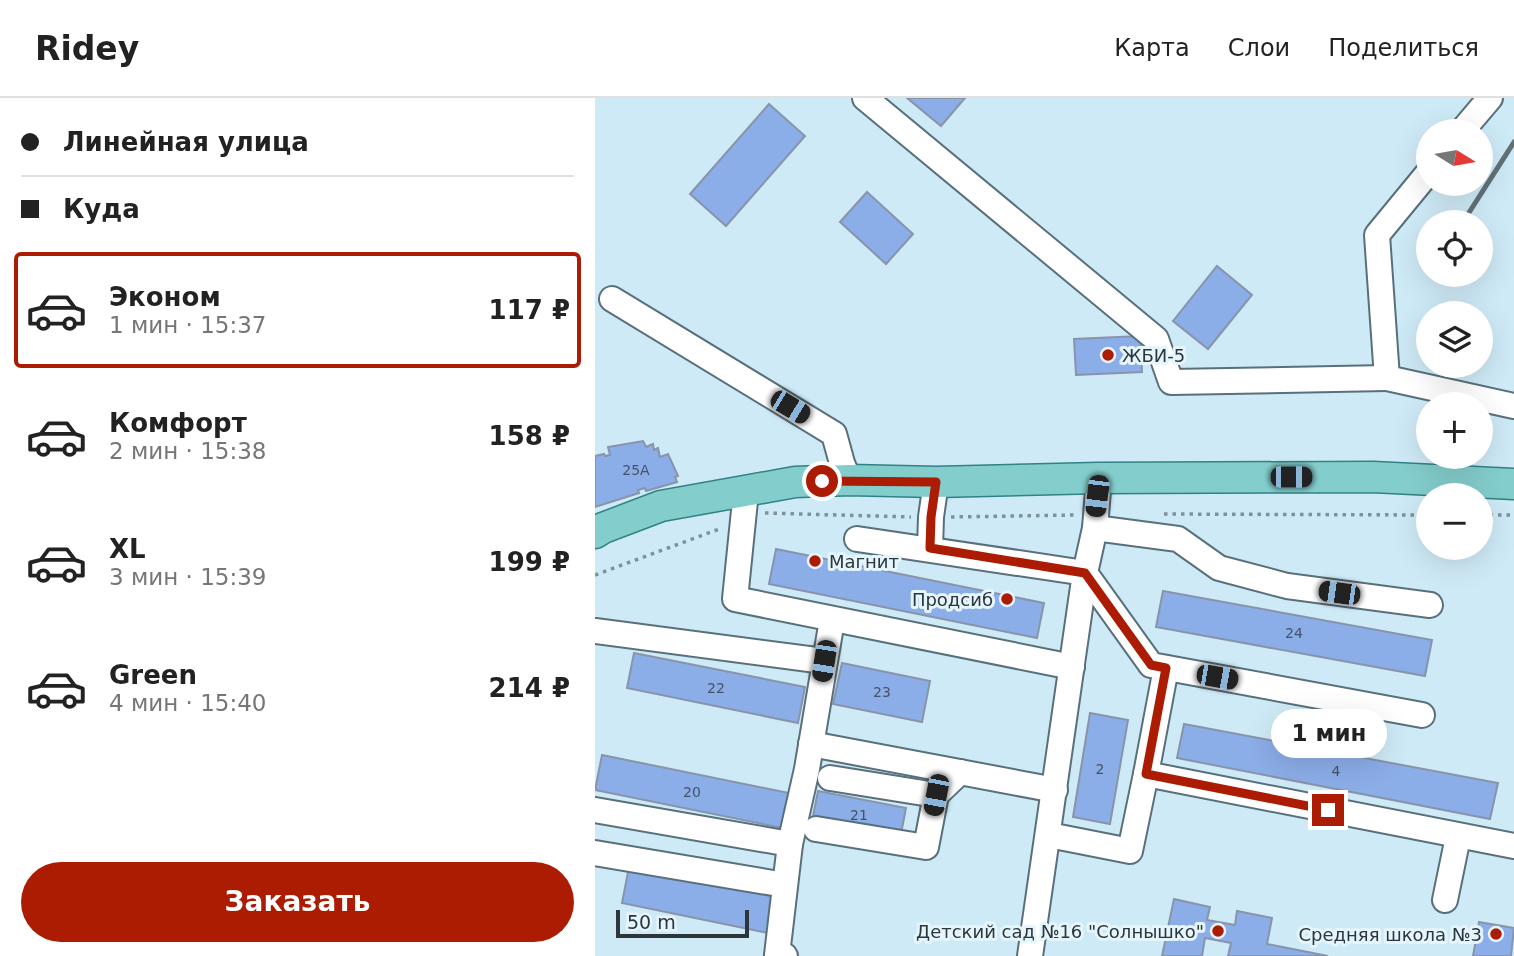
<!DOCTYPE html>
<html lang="ru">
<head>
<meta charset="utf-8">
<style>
	body { margin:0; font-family:"DejaVu Sans",sans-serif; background:#f2f2f2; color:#222; height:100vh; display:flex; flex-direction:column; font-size:26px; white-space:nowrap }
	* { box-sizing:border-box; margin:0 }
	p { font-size:23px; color:#767676 }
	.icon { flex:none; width:38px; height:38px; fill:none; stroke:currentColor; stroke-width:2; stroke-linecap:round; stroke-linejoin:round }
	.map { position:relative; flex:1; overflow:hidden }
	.side { display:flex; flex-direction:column; background:#fff; width:595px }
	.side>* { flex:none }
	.hud { display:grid; align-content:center; height:154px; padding:0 21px; background:#fff }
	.needle { width:46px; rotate:101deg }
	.controls { position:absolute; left:821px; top:21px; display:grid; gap:14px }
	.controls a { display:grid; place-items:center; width:77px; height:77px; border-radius:50%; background:#fff; box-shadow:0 7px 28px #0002; font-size:35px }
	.scale { position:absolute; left:21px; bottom:18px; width:133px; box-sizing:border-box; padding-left:7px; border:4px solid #2c363b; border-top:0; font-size:19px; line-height:24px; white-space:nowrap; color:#2c363b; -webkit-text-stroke:5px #e5f5fd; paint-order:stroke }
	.end { position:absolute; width:32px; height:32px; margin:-16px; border:9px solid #ab1c03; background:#fff; box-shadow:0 0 0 4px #fff }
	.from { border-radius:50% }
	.bubble { position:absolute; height:49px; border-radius:24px; background:#fff; box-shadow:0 7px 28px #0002; font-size:23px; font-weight:600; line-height:49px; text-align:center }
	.car { position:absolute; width:21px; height:42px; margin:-21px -10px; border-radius:9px; box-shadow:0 0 5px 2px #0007; background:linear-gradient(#222 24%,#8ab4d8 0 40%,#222 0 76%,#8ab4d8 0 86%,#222 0) }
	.hud b { display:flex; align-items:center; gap:24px; height:66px; font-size:26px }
	.hud b+b { border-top:2px solid #e0e0e0 }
	.hud i { width:18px; height:18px; background:#222 }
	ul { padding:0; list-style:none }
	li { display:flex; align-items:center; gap:21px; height:116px; margin:0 14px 10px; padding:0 7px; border:4px solid transparent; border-radius:7px }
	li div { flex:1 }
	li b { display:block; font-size:26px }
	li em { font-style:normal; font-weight:600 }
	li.selected { border-color:#ab1c03 }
	li>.icon { width:63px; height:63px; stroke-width:1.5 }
	.cta { display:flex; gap:14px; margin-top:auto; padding:14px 21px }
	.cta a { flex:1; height:80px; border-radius:42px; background:#ab1c03; color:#fff; font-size:28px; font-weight:600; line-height:80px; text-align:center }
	header { display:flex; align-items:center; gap:42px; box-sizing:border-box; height:98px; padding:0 35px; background:#fff; border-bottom:2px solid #e0e0e0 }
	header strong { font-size:33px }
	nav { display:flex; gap:38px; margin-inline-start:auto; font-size:24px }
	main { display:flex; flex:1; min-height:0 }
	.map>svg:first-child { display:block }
	.building { fill:#8bade8; stroke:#8894a9; stroke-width:2 }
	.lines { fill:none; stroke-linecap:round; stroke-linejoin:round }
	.minor-casing { stroke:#59707c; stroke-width:28 }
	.major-casing { stroke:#308284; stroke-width:33 }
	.path { stroke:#7e919a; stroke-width:3.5; stroke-dasharray:3.5 5; stroke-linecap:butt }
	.minor { stroke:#fff; stroke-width:24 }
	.major { stroke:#84cdcd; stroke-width:30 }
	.rail { stroke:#627279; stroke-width:5 }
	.route { stroke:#ab1c03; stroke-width:9 }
	.poi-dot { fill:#ab1c03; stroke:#e5f5fd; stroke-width:2.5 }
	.labels { text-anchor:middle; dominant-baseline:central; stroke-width:6; stroke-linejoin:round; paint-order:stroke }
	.number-label { font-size:14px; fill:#445466 }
	.poi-label { font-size:18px; fill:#2c363b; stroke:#e5f5fd; text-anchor:end }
</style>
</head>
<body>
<header>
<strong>Ridey</strong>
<nav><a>Карта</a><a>Слои</a><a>Поделиться</a></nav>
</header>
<main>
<section class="side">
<div class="hud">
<b><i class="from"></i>Линейная улица</b>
<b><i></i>Куда</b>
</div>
<ul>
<li class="selected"><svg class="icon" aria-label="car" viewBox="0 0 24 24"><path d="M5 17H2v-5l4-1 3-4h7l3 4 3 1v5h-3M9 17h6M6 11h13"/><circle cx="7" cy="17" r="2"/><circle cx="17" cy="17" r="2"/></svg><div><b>Эконом</b><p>1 мин · 15:37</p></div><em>117 ₽</em></li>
<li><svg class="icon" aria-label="car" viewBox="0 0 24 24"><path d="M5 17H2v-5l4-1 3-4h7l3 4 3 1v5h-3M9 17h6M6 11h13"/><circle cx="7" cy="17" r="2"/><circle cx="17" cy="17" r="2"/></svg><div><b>Комфорт</b><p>2 мин · 15:38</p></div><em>158 ₽</em></li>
<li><svg class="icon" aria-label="car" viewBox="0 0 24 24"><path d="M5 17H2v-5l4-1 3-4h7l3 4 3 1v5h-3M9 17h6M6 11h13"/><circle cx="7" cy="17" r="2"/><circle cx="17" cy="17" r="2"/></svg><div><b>XL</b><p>3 мин · 15:39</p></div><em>199 ₽</em></li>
<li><svg class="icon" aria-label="car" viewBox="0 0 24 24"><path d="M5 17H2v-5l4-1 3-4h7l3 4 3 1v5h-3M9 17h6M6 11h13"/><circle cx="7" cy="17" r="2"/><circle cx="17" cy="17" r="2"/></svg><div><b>Green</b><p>4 мин · 15:40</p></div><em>214 ₽</em></li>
</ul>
<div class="cta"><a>Заказать</a></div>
</section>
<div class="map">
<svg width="919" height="858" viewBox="0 0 919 858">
	<rect width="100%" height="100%" fill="#cfeaf7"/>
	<g class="building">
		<polygon points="312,0 370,0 346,28"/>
		<polygon points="174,6 210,38 131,128 95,96"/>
		<polygon points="272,94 318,136 291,166 245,124"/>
		<polygon points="622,168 657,197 613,251 578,223"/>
		<polygon points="545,238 547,274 481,277 479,241"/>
		<polygon points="48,343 51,349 58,346 59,352 63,350 65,359 73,356 83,378 80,379 82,384 51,393 50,390 43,392 44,395 0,409 0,358 9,356 10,358 15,357 13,349"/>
		<polygon points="181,451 449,505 442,540 174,486"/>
		<polygon points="568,493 837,542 830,578 561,529"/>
		<polygon points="39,555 210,589 203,625 32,590"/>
		<polygon points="247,565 335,583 327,624 238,606"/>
		<polygon points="495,615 533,622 515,726 478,719"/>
		<polygon points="589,626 903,685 895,721 582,660"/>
		<polygon points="7,657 194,695 187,730 0,692"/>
		<polygon points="223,693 311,710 305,741 217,723"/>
		<polygon points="34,769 181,799 173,835 27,805"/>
		<polygon points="579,801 615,809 612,822 640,827 642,813 677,820 672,846 733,858 633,858 636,845 610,840 607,858 567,858"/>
		<polygon points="884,824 919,830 916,858 878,858"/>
	</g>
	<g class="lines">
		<defs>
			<g id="minor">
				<polyline points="270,0 561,241 576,284 792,280"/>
				<polyline points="867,33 895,0"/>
				<polyline points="833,75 782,137 792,280 919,308"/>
				<polyline points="17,201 239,336 247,365 254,382"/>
				<polyline points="151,393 140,501 477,569"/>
				<polyline points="500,430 583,441 624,470 692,488 835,507"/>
				<polyline points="262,441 490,475 556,567 827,617"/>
				<polyline points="335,450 336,419 341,384"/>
				<polyline points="0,533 229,563"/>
				<polyline points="571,570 551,676 919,748"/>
				<polyline points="216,646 460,692"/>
				<polyline points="235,680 341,697"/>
				<polyline points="0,712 195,746"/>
				<polyline points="221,731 331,749 341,697 365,674"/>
				<polyline points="454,737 535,753 551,676"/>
				<polyline points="0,755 190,787"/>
				<polyline points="850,802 863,739"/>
				<polyline points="190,858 182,857 195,746 212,671 237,522"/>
				<polyline points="435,858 490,475 500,430 504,380"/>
			</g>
			<polyline id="major" points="0,435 8,430 66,408 200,384 254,382 341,384 504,380 778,379 919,386"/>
		</defs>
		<use href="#minor" class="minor-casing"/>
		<use href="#major" class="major-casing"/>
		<g class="path">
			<polyline points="170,415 316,419"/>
			<polyline points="569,416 833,417"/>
			<polyline points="886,417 919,417"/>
			<polyline points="356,419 481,417"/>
			<polyline points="0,477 127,430"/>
		</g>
		<use href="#minor" class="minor"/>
		<use href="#major" class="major"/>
		<polyline class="rail" points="868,124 919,44"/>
	</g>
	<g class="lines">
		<polyline class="route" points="227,383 341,384 336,419 335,450 490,475 556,567 571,570 551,676 733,712"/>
	</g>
	<g class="poi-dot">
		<circle cx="513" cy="257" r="7"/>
		<circle cx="220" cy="463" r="7"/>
		<circle cx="412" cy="501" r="7"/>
		<circle cx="623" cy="833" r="7"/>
		<circle cx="901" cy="836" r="7"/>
	</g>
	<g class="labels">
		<g class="number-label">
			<text x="41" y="372">25А</text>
			<text x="699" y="535">24</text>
			<text x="121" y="590">22</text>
			<text x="287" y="594">23</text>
			<text x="505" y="671">2</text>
			<text x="741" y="673">4</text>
			<text x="97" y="694">20</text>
			<text x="264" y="717">21</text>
		</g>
		<g class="poi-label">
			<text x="527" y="257" text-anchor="start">ЖБИ-5</text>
			<text x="234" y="463" text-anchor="start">Магнит</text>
			<text x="398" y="501">Продсиб</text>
			<text x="609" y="833">Детский сад №16 "Солнышко"</text>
			<text x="887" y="836">Средняя школа №3</text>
		</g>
	</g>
</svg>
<div class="controls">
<a><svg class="needle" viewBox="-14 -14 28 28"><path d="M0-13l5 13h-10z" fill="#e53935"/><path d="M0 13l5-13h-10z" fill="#767676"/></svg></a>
<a><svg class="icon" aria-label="locate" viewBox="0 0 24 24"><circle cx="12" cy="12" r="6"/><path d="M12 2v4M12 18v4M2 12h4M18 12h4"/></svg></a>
<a><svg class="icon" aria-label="layers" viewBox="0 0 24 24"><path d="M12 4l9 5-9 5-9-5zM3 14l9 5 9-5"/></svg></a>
<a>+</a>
<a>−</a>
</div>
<div class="scale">50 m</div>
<i class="end from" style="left:227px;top:383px"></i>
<i class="end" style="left:733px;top:712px"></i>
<div class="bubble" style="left:676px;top:611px;width:116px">1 мин</div>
<i class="car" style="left:195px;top:309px;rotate:121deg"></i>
<i class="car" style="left:696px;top:379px;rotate:90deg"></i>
<i class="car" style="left:502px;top:398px;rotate:187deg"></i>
<i class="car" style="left:744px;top:495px;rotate:278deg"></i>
<i class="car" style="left:229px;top:563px;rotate:189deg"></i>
<i class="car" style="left:622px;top:579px;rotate:100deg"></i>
<i class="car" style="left:341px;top:697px;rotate:191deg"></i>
</div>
</main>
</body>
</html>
